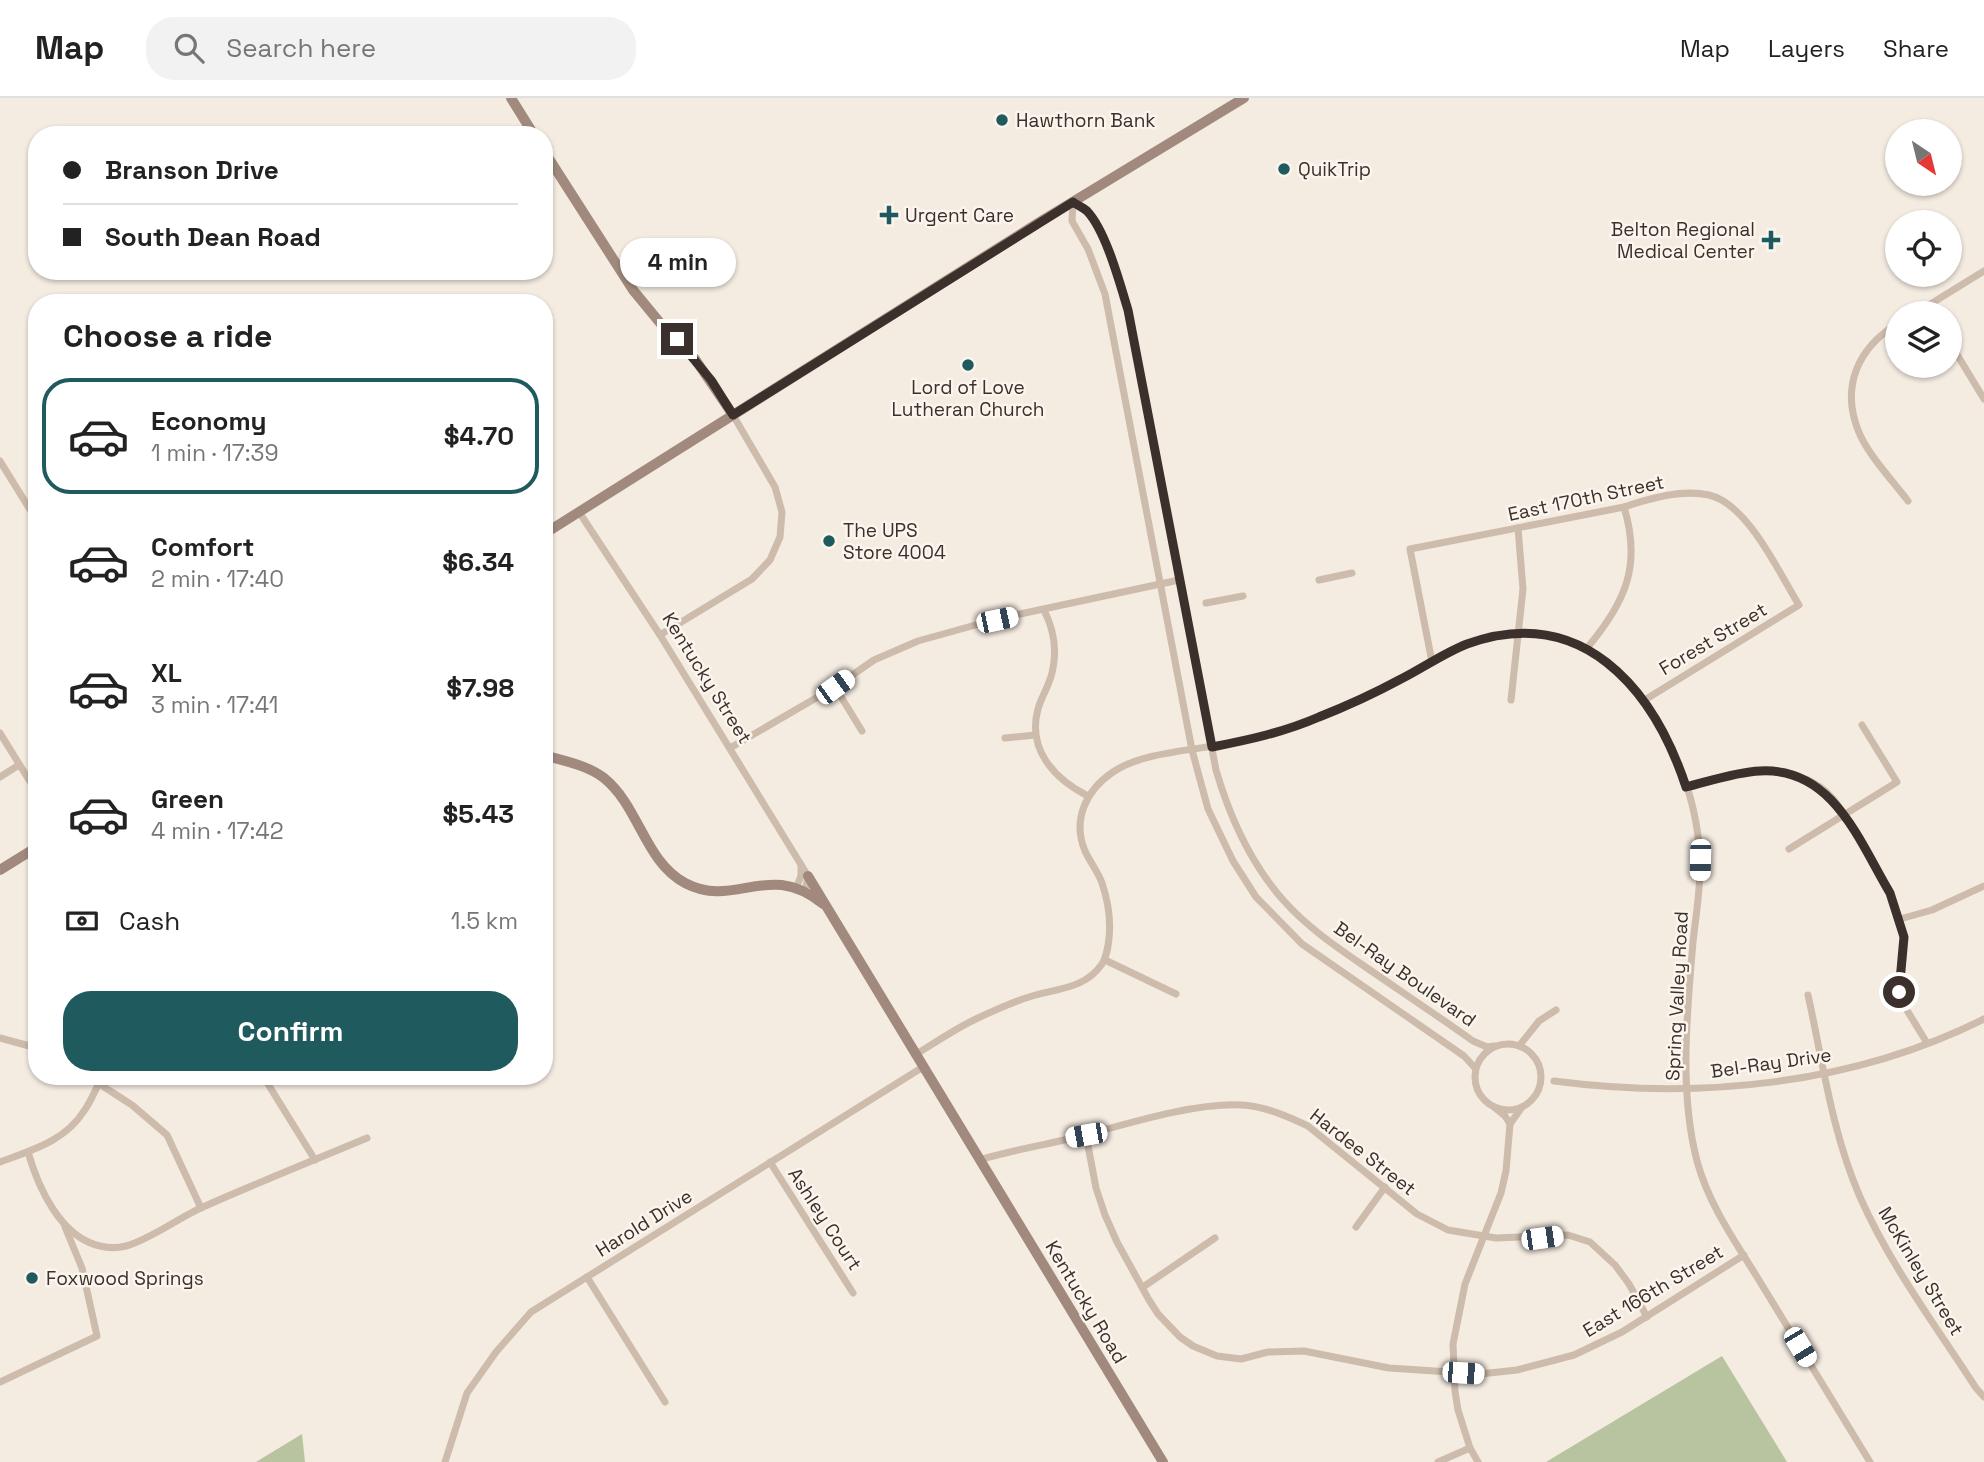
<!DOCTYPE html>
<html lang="en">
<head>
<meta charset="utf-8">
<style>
	body { margin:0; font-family:"Space Grotesk",sans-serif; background:#f2f2f2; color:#222; height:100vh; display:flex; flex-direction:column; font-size:26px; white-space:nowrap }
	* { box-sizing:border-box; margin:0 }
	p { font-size:23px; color:#767676 }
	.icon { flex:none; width:38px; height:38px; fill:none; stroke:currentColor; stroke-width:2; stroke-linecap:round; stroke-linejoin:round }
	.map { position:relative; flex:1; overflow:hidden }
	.details { position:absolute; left:28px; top:196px; width:525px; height:791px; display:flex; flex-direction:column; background:#fff; border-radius:28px; box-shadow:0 2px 5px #0004 }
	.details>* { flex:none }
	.hud { position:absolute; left:28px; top:28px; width:525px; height:154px; border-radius:28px; box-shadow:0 2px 5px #0004; display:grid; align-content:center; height:154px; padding:0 35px; background:#fff }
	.needle { width:46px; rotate:145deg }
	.fabs { position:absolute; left:1885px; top:21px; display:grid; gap:14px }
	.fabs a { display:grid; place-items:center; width:77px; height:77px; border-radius:50%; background:#fff; box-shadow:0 2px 5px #0004; font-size:35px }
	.end { position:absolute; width:32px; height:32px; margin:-16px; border:9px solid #3b302b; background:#fff; box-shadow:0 0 0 4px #fff }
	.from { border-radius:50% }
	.bubble { position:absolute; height:49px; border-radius:24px; background:#fff; box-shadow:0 2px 5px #0004; font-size:23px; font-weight:800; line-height:49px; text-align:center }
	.car { position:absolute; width:21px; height:42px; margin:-21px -10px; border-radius:9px; box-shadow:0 0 5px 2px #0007; background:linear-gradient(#fff 24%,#345 0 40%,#fff 0 76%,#345 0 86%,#fff 0) }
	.hud b { display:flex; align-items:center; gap:24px; height:66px; font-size:26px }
	.hud b+b { border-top:2px solid #e0e0e0 }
	.hud i { width:18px; height:18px; background:#222 }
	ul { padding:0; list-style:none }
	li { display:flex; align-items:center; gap:21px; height:116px; margin:0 14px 10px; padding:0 21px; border:4px solid transparent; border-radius:28px }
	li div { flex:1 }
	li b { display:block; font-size:26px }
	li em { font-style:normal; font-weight:800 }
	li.active { border-color:#1f5a5e }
	li>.icon { width:63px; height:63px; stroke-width:1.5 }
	h2 { padding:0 35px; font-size:32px; line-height:84px }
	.pay { display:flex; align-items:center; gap:18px; height:77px; padding:0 35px; font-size:26px }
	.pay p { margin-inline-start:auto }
	.cta { display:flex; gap:14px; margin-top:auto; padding:14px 35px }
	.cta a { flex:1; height:80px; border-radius:28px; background:#1f5a5e; color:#fff; font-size:28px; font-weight:800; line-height:80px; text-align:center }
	header { display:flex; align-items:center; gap:42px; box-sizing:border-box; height:98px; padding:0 35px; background:#fff; border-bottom:2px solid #e0e0e0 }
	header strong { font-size:33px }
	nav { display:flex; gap:38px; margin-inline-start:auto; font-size:24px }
	.search { width:490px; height:63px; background:#f2f2f2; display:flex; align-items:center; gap:18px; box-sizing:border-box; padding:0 24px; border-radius:28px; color:#767676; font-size:26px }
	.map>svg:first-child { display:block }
	.green { fill:#b8c4a0 }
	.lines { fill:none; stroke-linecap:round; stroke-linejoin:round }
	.street { stroke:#cdbbac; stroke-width:7 }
	.secondary { stroke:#a18a7d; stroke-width:10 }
	.route { stroke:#3b302b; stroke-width:9 }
	.poi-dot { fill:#1f5a5e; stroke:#fbf5ee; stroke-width:2.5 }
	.labels { text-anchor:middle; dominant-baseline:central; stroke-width:5; stroke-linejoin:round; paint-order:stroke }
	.poi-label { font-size:19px; fill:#3b302b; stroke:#fbf5ee; text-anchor:start }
	.street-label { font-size:19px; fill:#3b302b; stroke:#fbf5ee }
</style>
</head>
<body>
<header>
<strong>Map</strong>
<div class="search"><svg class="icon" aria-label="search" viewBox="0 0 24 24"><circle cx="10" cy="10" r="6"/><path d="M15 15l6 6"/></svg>Search here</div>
<nav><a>Map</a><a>Layers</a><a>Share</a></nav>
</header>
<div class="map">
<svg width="1984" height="1364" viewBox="0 0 1984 1364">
	<rect width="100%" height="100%" fill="#f4ebe1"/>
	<g class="green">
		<polygon points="1722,1258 1787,1364 1546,1364"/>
		<polygon points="302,1336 305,1364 256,1364"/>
	</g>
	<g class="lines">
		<g class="street">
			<polyline points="1073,104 1072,123 1088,151 1105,196 1192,652 1208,711 1233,763 1256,799 1302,846 1464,958 1475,970"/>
			<path d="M 1073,104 C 1077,107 1084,110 1087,113 C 1106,132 1120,186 1128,212 L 1216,672 C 1230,720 1250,765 1284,803 C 1308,830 1338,850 1367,870 C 1402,894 1438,918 1473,943 L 1487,949 L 1494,948"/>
			<polyline points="1916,215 1984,173"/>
			<path d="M 1897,226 C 1858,250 1841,288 1858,332 C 1867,356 1893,383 1908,403"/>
			<polyline points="1950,245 1984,301"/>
			<polyline points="0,363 37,423"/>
			<polyline points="579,414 660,537 808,778 805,794"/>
			<polyline points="1319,482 1352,475"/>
			<polyline points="1206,505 1243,498"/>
			<path d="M 1044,512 C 1053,530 1057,550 1053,570 C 1051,585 1042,597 1038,611 C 1027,651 1054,681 1088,698"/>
			<polyline points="660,537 752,481 770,462 780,439 782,414 775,389 733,317"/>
			<path d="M 1587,550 C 1625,505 1642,468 1624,409"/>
			<path d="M 1432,564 L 1410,451 L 1624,409 C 1650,400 1682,391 1709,397 C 1748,406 1779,475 1799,507 L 1643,603"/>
			<polyline points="835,589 862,633"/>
			<polyline points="1511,602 1523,491 1518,430"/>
			<polyline points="0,635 37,695"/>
			<polyline points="1005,640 1035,637"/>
			<polyline points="730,650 835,589 874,562 918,543 997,521 1179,482"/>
			<polyline points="0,679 19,667"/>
			<path d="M 1686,689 C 1710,683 1736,674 1760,673 C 1786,671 1817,681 1834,702 C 1856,730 1872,765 1890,795 L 1904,839 L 1899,894 L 1905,909 L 1927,945"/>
			<polyline points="1789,751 1897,684 1862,627"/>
			<polyline points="796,790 801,778 801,767"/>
			<polyline points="1900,821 1932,812 1984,788"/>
			<polyline points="1105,862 1176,896"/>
			<path d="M 1808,897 C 1823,965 1832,1035 1860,1099 C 1890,1167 1936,1228 1976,1290 L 1984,1299"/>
			<polyline points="0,940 37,950"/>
			<circle cx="1508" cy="979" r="33"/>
			<polyline points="1519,948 1539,923 1556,912"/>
			<path d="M 915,957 C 936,944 956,930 978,920 C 995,912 1012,904 1029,899 C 1056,890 1084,892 1102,866 C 1107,858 1108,849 1109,840 C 1111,822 1108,803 1102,785 C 1098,774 1090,764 1085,753 C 1072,722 1086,692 1113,674 C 1145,652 1207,652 1246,642 C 1288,632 1327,615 1366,598 C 1408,580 1445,549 1490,539 C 1536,529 1582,539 1616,573 C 1666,622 1697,691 1700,761 C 1701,789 1696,816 1693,844 C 1687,913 1679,995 1697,1063 C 1710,1111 1740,1150 1765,1192 C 1800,1249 1835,1307 1870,1364"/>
			<polyline points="87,978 132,1007 167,1037 201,1110"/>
			<polyline points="263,978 315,1062"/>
			<path d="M 1554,983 C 1699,1002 1852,987 1984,921"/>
			<polyline points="1494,1009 1505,1018 1510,1026"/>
			<polyline points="1086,1037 1096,1090 1105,1117 1117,1144 1149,1202 1158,1216 1180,1239 1193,1248 1217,1258 1241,1261 1268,1254 1304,1253 1389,1270 1480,1276 1517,1272 1574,1257 1622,1234 1744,1157"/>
			<path d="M 28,1054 C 38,1089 60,1139 100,1148 C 108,1150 118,1150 126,1148 C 149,1142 180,1119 203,1109 C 257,1085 312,1063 367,1040"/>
			<path d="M 979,1062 C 1015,1051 1052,1046 1089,1036 C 1133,1024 1195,1005 1241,1007 C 1264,1008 1287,1018 1308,1028 L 1417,1116 L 1448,1132 L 1496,1140 L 1568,1137 L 1590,1144 L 1615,1167 L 1629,1186 L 1647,1219"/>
			<path d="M 0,1064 C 32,1052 65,1043 84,1013 C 92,1002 96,989 103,978"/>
			<polyline points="770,1064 853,1195"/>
			<polyline points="1356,1129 1385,1089"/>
			<polyline points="587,1179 665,1304"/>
			<polyline points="1143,1189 1215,1140"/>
			<polyline points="0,1284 97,1238 82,1170 65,1129"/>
			<polyline points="445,1364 467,1295 496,1254 531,1214 923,969"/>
			<polyline points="1438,1364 1470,1350"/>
			<polyline points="1478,1364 1470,1350 1458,1312 1455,1293 1453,1246 1465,1186 1501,1095 1506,1073 1510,1026 1522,1009"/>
		</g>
		<g class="secondary">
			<polyline points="511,0 534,37"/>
			<polyline points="544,53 633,192 661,226 695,261 733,317"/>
			<polyline points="544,436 1038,125 1244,0"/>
			<path d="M 544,657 C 564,663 587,667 604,680 C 639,708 645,764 685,785 C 736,812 768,761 823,806"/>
			<polyline points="0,772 37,749"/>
			<polyline points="808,778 1163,1364"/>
		</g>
	</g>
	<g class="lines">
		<path class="route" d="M 677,241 L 711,282 L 733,317 L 1073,104 C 1077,107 1084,110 1087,113 C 1106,133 1120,186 1128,212 L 1212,649 C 1248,642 1285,634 1319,619 C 1347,608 1375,595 1401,581 C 1423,570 1444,555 1467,546 C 1581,505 1653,589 1686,689 C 1710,683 1736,674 1760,673 C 1833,669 1859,743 1890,795 L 1904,839 L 1899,894"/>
	</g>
	<g class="poi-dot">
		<circle cx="1002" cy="22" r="7"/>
		<circle cx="1284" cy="71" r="7"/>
		<path d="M885.5 106.5h7v7h7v7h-7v7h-7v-7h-7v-7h7z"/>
		<path d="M1767.5 131.5h7v7h7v7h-7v7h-7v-7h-7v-7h7z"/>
		<circle cx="968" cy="267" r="7"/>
		<circle cx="829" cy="443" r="7"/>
		<circle cx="32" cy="1180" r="7"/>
	</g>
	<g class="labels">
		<g class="poi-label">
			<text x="1016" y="22">Hawthorn Bank</text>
			<text x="1298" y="71">QuikTrip</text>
			<text x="905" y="117">Urgent Care</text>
			<text x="1755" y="131" text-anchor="end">Belton Regional<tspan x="1755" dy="22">Medical Center</tspan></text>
			<text x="968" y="289" text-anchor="middle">Lord of Love<tspan x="968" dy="22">Lutheran Church</tspan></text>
			<text x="843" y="432">The UPS<tspan x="843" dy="22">Store 4004</tspan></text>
			<text x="46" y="1180">Foxwood Springs</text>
		</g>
		<g class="street-label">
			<text transform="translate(1586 400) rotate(-12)">East 170th Street</text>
			<text transform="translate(1713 541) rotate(-31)">Forest Street</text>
			<text transform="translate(707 580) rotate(58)">Kentucky Street</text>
			<text transform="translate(1405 876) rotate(35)">Bel-Ray Boulevard</text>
			<text transform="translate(1677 898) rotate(-87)">Spring Valley Road</text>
			<text transform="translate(1771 965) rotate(-8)">Bel-Ray Drive</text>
			<text transform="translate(1363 1054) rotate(38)">Hardee Street</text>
			<text transform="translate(825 1121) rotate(57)">Ashley Court</text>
			<text transform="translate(644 1125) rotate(-32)">Harold Drive</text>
			<text transform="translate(1921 1173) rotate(59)">McKinley Street</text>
			<text transform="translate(1653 1193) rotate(-31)">East 166th Street</text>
			<text transform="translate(1086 1204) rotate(59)">Kentucky Road</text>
		</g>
	</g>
</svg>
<div class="fabs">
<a><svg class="needle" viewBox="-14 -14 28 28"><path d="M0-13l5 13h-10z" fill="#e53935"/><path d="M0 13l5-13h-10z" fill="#767676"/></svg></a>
<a><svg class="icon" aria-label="locate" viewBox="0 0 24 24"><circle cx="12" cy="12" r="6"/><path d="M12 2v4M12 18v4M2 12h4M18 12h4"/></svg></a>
<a><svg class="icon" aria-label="layers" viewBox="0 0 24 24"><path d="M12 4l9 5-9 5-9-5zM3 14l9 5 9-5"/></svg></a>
</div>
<i class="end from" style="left:1899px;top:894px"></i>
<i class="end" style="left:677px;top:241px"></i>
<div class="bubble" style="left:620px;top:140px;width:116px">4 min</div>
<i class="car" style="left:997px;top:522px;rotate:78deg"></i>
<i class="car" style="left:835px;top:589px;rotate:54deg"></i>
<i class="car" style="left:1700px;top:762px;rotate:181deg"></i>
<i class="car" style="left:1086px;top:1037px;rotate:260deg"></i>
<i class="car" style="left:1542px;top:1140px;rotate:82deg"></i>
<i class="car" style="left:1800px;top:1249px;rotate:149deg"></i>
<i class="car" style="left:1463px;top:1275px;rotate:94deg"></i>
<div class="hud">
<b><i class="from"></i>Branson Drive</b>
<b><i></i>South Dean Road</b>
</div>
<section class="details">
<h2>Choose a ride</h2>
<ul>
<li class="active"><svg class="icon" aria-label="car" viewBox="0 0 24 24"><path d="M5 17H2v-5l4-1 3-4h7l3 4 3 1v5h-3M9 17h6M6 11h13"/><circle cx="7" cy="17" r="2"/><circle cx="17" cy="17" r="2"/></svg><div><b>Economy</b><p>1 min · 17:39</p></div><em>$4.70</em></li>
<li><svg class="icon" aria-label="car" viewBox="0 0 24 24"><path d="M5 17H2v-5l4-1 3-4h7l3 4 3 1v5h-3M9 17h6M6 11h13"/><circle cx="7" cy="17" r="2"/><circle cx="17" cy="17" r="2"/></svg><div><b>Comfort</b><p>2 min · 17:40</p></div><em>$6.34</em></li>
<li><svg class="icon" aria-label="car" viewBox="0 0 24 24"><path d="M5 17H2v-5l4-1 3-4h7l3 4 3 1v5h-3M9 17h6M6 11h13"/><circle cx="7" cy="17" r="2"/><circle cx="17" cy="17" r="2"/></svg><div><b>XL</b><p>3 min · 17:41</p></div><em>$7.98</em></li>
<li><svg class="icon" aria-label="car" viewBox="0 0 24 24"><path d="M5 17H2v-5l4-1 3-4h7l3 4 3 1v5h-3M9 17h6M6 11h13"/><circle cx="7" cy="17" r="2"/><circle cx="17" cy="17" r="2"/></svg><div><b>Green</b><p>4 min · 17:42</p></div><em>$5.43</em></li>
</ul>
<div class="pay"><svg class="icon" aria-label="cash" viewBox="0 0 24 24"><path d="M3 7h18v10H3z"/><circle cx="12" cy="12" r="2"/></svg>Cash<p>1.5 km</p></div>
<div class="cta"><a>Confirm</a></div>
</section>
</div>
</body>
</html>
